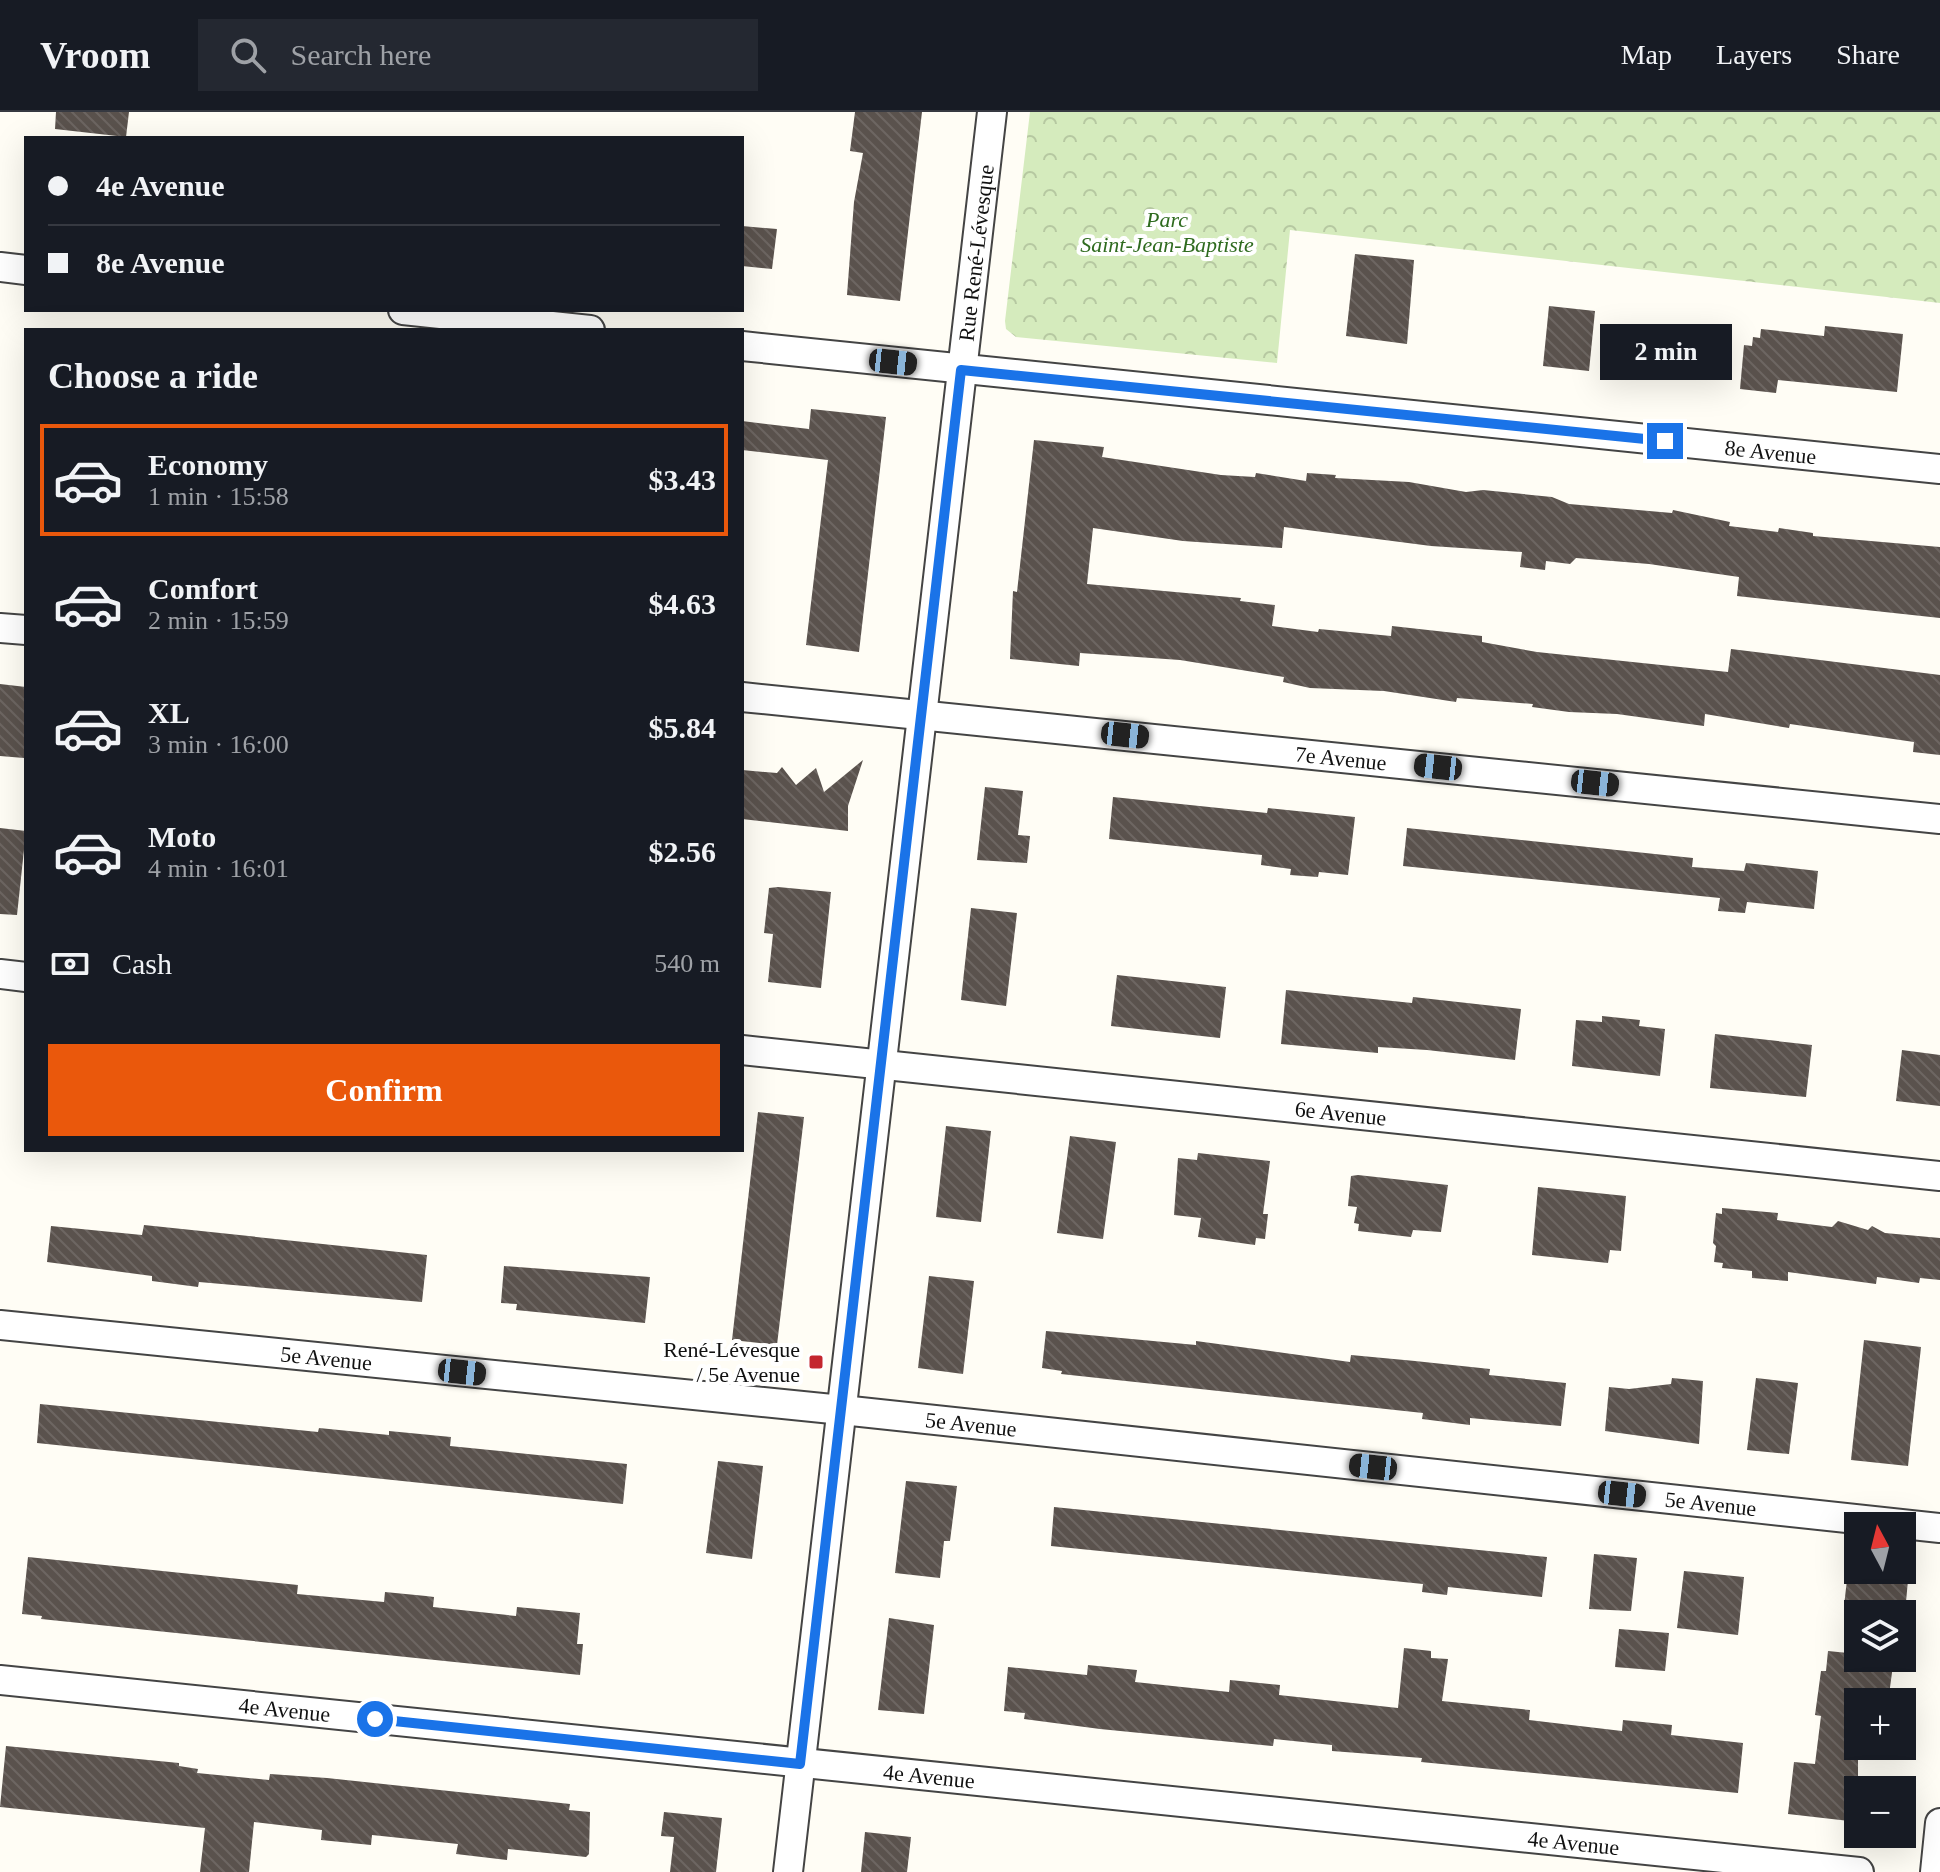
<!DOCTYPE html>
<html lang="en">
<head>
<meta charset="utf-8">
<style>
	body { margin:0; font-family:Georgia,serif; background:#242831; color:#f1f3f6; height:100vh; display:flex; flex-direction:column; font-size:30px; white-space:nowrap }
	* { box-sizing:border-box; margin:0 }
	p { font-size:26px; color:#9ea1a6 }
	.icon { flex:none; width:44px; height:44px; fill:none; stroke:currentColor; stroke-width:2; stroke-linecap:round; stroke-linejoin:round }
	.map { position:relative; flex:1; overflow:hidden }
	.sheet { position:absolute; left:24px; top:216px; width:720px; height:824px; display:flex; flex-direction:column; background:#171b24; border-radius:0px; box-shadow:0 8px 32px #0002 }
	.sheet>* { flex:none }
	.hud { position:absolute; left:24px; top:24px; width:720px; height:176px; border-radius:0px; box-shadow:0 8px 32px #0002; display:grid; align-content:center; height:176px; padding:0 24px; background:#171b24 }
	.needle { width:52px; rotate:353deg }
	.tools { position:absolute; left:1844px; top:1400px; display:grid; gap:16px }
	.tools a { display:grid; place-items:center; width:72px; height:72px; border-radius:0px; background:#171b24; box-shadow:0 8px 32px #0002; font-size:40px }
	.end { position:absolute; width:36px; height:36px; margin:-18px; border:10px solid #1a73e8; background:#fff; box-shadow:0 0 0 4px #fff }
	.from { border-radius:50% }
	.bubble { position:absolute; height:56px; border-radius:0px; background:#171b24; box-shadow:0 8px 32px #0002; font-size:26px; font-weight:700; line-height:56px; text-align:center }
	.car { position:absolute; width:24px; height:48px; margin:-24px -12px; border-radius:10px; box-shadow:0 0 6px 2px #0007; background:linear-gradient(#222 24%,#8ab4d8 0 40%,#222 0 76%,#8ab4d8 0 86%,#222 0) }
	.hud b { display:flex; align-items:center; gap:28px; height:76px; font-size:30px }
	.hud b+b { border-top:2px solid #363941 }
	.hud i { width:20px; height:20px; background:#f1f3f6 }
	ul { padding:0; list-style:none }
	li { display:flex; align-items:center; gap:24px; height:112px; margin:0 16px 12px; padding:0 8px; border:4px solid transparent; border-radius:0px }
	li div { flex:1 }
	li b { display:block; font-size:30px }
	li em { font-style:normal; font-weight:700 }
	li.selected { border-color:#ea580c }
	li>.icon { width:72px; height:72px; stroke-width:1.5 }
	h2 { padding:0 24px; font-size:36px; line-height:96px }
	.pay { display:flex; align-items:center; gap:20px; height:88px; padding:0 24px; font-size:30px }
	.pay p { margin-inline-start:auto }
	.primary-button { display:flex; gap:16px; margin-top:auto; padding:16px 24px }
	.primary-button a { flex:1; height:92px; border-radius:0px; background:#ea580c; color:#fff; font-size:32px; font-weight:700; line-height:92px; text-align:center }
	header { display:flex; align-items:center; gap:48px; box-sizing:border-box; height:112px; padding:0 40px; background:#171b24; border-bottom:2px solid #363941 }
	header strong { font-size:38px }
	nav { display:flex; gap:44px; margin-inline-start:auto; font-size:28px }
	.search { width:560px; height:72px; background:#242831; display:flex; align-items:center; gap:20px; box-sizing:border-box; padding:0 28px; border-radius:0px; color:#9ea1a6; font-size:30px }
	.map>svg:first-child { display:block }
	.park { fill:url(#park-crowns) }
	.building { fill:url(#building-back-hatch) }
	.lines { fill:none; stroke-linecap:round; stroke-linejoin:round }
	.minor-casing { stroke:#444; stroke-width:32 }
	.minor { stroke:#fff; stroke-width:28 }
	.route { stroke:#1a73e8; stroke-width:10 }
	.poi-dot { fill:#c4262e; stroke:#fff; stroke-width:3 }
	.labels { text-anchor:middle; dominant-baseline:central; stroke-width:8; stroke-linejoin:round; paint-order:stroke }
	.park-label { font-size:22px; font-style:italic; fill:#2f6b1f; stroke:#fff }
	.street-label { font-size:22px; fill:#111; stroke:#fff }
	.poi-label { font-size:22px; fill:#111; stroke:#fff; text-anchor:end }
</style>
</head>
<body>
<header>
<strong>Vroom</strong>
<div class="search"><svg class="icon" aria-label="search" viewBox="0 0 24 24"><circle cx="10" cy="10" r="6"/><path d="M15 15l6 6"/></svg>Search here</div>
<nav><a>Map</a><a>Layers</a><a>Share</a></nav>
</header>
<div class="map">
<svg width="1940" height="1760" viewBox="0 0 1940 1760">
	<defs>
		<pattern id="park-crowns" width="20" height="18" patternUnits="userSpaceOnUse" patternTransform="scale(2)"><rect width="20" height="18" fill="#d5ebbd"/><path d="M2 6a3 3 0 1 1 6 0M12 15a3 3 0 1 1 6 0" fill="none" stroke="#b6c8a1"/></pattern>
		<pattern id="building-back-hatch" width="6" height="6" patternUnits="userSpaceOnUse" patternTransform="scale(2)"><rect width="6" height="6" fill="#5a524d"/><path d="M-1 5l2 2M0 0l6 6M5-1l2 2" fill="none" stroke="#6d6662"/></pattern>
	</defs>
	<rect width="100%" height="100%" fill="#fffdf5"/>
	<polygon class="park" points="1030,0 1940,0 1940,191 1290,118 1277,251 1016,225 1006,217 1005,209"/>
	<g class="building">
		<polygon points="56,0 129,0 126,25 55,17"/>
		<polygon points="855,0 922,0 900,189 847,183 854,90 863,41 850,39"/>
		<polygon points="742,114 777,117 772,157 742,154"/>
		<polygon points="1355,142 1414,148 1407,232 1346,224"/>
		<polygon points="1549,194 1595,199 1589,259 1543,254"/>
		<polygon points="1825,214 1903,222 1897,280 1778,268 1776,281 1740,277 1744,233 1752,234 1753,225 1760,226 1761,217 1824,224"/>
		<polygon points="811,297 886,305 859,540 806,533 828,348 742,338 742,309 809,317"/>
		<polygon points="1034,328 1104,335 1102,345 1221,363 1255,365 1256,361 1306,369 1307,361 1336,363 1335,366 1409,370 1466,380 1483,378 1552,385 1569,392 1672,401 1673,398 1730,410 1729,414 1778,420 1779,416 1813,421 1813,424 1940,435 1940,506 1737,484 1739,465 1649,452 1576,446 1570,452 1546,449 1545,458 1520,455 1522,440 1431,434 1284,415 1282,436 1183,429 1093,416 1087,472 1241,486 1240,489 1275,493 1272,514 1318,520 1319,517 1391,524 1392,514 1482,524 1482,530 1537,540 1728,560 1731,537 1940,563 1940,643 1913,640 1914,630 1790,612 1789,616 1705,602 1704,614 1617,602 1569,600 1532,595 1533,592 1457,586 1456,590 1384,579 1310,576 1283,570 1284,565 1180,548 1080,541 1079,554 1010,547 1013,479 1017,480"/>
		<polygon points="0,572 26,575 24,646 0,644"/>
		<polygon points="863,648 848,694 848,719 742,707 742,658 777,661 782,655 796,673 816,656 824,680"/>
		<polygon points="985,675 1023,679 1018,723 1030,724 1027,751 977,748"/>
		<polygon points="1113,685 1267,701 1268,696 1355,705 1348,763 1319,760 1318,765 1290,763 1291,757 1261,753 1262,743 1109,727"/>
		<polygon points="0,716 26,719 17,803 0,802"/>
		<polygon points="1407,716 1693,746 1692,755 1744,759 1746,751 1818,759 1814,797 1747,790 1745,801 1718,799 1720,786 1403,754"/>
		<polygon points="778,775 831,780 821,876 768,870 773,822 764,821 769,776"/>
		<polygon points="971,796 1017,801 1006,894 961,888"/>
		<polygon points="1117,863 1226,875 1220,926 1111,914"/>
		<polygon points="1286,878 1412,891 1413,885 1521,897 1515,948 1427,938 1378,935 1378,941 1281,932"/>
		<polygon points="1602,904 1640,908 1639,914 1665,917 1660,964 1572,954 1576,908 1602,910"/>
		<polygon points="1715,922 1812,933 1806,985 1710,976"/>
		<polygon points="1902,938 1940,943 1940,994 1896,989"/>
		<polygon points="758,1000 804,1005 777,1233 732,1228"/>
		<polygon points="946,1014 991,1019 981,1110 936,1105"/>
		<polygon points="1070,1024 1116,1030 1103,1127 1057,1121"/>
		<polygon points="1198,1041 1270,1049 1263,1102 1268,1102 1265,1127 1256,1126 1255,1133 1198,1125 1201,1106 1174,1103 1178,1046 1197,1048"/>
		<polygon points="1358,1063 1448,1073 1441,1120 1413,1118 1411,1125 1358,1119 1359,1112 1354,1111 1357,1095 1348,1094 1351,1064"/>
		<polygon points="1538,1075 1626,1084 1621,1139 1610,1138 1608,1151 1532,1143"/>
		<polygon points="1722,1096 1778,1101 1777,1108 1832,1115 1838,1109 1868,1118 1872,1114 1885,1121 1940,1126 1940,1168 1920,1166 1919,1171 1877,1165 1876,1172 1788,1160 1788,1169 1752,1166 1752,1159 1722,1156 1723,1151 1714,1150 1716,1134 1713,1131 1716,1101 1722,1102"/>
		<polygon points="144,1113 427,1143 422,1190 199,1170 198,1175 152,1169 152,1164 47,1150 51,1114 142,1123"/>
		<polygon points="504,1154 650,1165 645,1211 516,1198 517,1192 501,1191"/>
		<polygon points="929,1164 974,1169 963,1262 918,1256"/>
		<polygon points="1046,1219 1196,1233 1196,1229 1350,1250 1351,1243 1415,1249 1490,1257 1489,1263 1566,1271 1561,1314 1470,1306 1470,1313 1422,1307 1423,1301 1061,1262 1062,1259 1042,1256"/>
		<polygon points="1864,1228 1921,1235 1908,1354 1851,1348"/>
		<polygon points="1672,1266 1703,1269 1699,1332 1605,1319 1609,1275 1629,1277 1671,1272"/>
		<polygon points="1756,1266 1798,1271 1789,1342 1747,1338"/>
		<polygon points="40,1292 318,1320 319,1316 389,1323 389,1319 451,1325 450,1334 627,1352 623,1392 37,1331"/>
		<polygon points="718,1349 763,1354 752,1447 706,1441"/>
		<polygon points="906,1369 957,1374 950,1429 944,1429 940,1466 895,1461"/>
		<polygon points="1054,1395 1547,1445 1542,1485 1448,1475 1447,1483 1422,1480 1423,1472 1051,1434"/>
		<polygon points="1594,1442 1637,1446 1631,1499 1589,1497"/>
		<polygon points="28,1445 298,1473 297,1482 384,1490 385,1480 426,1484 434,1485 433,1495 516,1504 517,1495 580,1501 577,1532 583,1532 580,1563 41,1507 42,1504 22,1502"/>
		<polygon points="1849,1450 1858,1451 1858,1458 1909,1457 1905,1501 1844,1494"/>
		<polygon points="1684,1459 1744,1465 1738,1523 1677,1516"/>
		<polygon points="889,1506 934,1513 924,1602 878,1598"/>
		<polygon points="1619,1517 1669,1521 1665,1559 1615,1555"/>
		<polygon points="1404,1536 1431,1539 1431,1546 1448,1547 1442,1589 1530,1598 1529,1608 1622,1619 1623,1608 1672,1613 1671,1623 1743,1631 1738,1681 1421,1650 1422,1646 1332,1639 1332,1633 1274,1627 1273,1634 1100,1617 1024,1607 1025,1601 1004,1599 1008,1555 1087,1563 1088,1553 1137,1558 1135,1570 1229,1580 1230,1568 1280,1573 1279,1583 1398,1596"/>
		<polygon points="1828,1539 1858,1542 1858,1546 1894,1546 1888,1590 1858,1590 1858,1710 1788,1702 1794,1650 1815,1652 1821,1604 1815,1603 1821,1559 1826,1559"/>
		<polygon points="6,1634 179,1651 179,1654 198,1657 197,1661 269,1668 270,1662 327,1666 570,1692 569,1698 590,1700 589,1742 586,1745 508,1737 507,1748 456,1742 458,1732 372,1723 371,1733 321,1728 322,1718 254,1710 249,1760 200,1760 205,1716 0,1695"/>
		<polygon points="664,1700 722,1706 716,1760 670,1760 674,1725 661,1724"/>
		<polygon points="865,1720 911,1725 907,1760 861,1760"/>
	</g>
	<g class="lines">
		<defs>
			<g id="minor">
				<polyline points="0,155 26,158"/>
				<polyline points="403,198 590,218"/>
				<path id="s1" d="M 742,234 L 1940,357"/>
				<polyline points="0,516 26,518"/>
				<path id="s2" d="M 742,585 L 1940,707"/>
				<polyline points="0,862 26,865"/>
				<path id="s3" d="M 742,938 L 1940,1064"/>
				<path id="s4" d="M 0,1213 L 842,1298 L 1940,1416"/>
				<path id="s5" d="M 0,1568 L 1859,1760"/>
				<path id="s6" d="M 788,1760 L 992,0"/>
				<polyline points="1935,1760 1940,1711"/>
			</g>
		</defs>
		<use href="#minor" class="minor-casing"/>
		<use href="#minor" class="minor"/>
	</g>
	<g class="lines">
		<polyline class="route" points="375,1607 800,1652 961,258 1665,329"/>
	</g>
	<rect class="poi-dot" x="808" y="1242" width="16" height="16" rx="4"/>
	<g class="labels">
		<g class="park-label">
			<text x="1167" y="107">Parc<tspan x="1167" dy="25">Saint-Jean-Baptiste</tspan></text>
		</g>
		<g class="street-label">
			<text stroke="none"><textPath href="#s6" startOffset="1630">Rue René-Lévesque</textPath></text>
			<text stroke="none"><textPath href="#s1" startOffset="1034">8e Avenue</textPath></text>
			<text stroke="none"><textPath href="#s2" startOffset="602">7e Avenue</textPath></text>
			<text stroke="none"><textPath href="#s3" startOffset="602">6e Avenue</textPath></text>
			<text stroke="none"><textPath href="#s4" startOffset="328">5e Avenue</textPath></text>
			<text stroke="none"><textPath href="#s4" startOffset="976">5e Avenue</textPath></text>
			<text stroke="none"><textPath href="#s4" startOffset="1720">5e Avenue</textPath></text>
			<text stroke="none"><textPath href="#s5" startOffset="286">4e Avenue</textPath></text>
			<text stroke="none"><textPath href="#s5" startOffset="934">4e Avenue</textPath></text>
			<text stroke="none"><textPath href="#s5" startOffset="1582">4e Avenue</textPath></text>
		</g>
		<g class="poi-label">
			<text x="800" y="1237">René-Lévesque<tspan x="800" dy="25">/ 5e Avenue</tspan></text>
		</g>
	</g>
</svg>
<div class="tools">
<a><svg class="needle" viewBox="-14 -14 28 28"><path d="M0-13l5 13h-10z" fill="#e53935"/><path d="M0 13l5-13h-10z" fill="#9ea1a6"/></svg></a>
<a><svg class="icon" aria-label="layers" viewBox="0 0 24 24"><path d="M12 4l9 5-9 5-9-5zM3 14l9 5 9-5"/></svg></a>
<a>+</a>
<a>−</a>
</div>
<i class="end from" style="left:375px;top:1607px"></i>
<i class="end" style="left:1665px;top:329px"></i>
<div class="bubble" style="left:1600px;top:212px;width:132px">2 min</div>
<i class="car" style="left:893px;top:250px;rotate:96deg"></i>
<i class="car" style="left:1125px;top:623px;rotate:96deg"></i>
<i class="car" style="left:1438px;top:655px;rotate:276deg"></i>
<i class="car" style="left:1595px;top:671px;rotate:96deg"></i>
<i class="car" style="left:462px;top:1260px;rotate:96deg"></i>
<i class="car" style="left:1373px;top:1355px;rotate:276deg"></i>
<i class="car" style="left:1622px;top:1382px;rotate:96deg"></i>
<div class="hud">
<b><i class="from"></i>4e Avenue</b>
<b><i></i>8e Avenue</b>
</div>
<section class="sheet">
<h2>Choose a ride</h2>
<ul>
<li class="selected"><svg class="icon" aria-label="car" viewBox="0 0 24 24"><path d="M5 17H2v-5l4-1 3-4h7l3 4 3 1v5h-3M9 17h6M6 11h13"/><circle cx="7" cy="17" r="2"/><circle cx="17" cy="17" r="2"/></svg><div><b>Economy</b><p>1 min · 15:58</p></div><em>$3.43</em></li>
<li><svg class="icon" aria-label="car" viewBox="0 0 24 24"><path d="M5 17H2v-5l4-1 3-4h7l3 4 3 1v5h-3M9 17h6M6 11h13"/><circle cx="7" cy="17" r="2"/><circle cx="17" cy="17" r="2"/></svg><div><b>Comfort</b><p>2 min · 15:59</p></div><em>$4.63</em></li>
<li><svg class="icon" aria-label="car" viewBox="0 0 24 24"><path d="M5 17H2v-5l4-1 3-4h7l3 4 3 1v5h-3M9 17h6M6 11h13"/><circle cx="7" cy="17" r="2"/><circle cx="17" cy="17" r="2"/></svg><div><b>XL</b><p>3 min · 16:00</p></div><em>$5.84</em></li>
<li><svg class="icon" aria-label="car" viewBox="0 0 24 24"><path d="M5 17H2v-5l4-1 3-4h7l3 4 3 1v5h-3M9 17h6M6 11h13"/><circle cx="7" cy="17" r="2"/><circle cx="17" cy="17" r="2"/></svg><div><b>Moto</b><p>4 min · 16:01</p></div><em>$2.56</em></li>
</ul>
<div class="pay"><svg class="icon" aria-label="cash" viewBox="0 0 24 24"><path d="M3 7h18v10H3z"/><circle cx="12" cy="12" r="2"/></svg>Cash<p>540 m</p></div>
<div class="primary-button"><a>Confirm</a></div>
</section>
</div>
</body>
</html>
